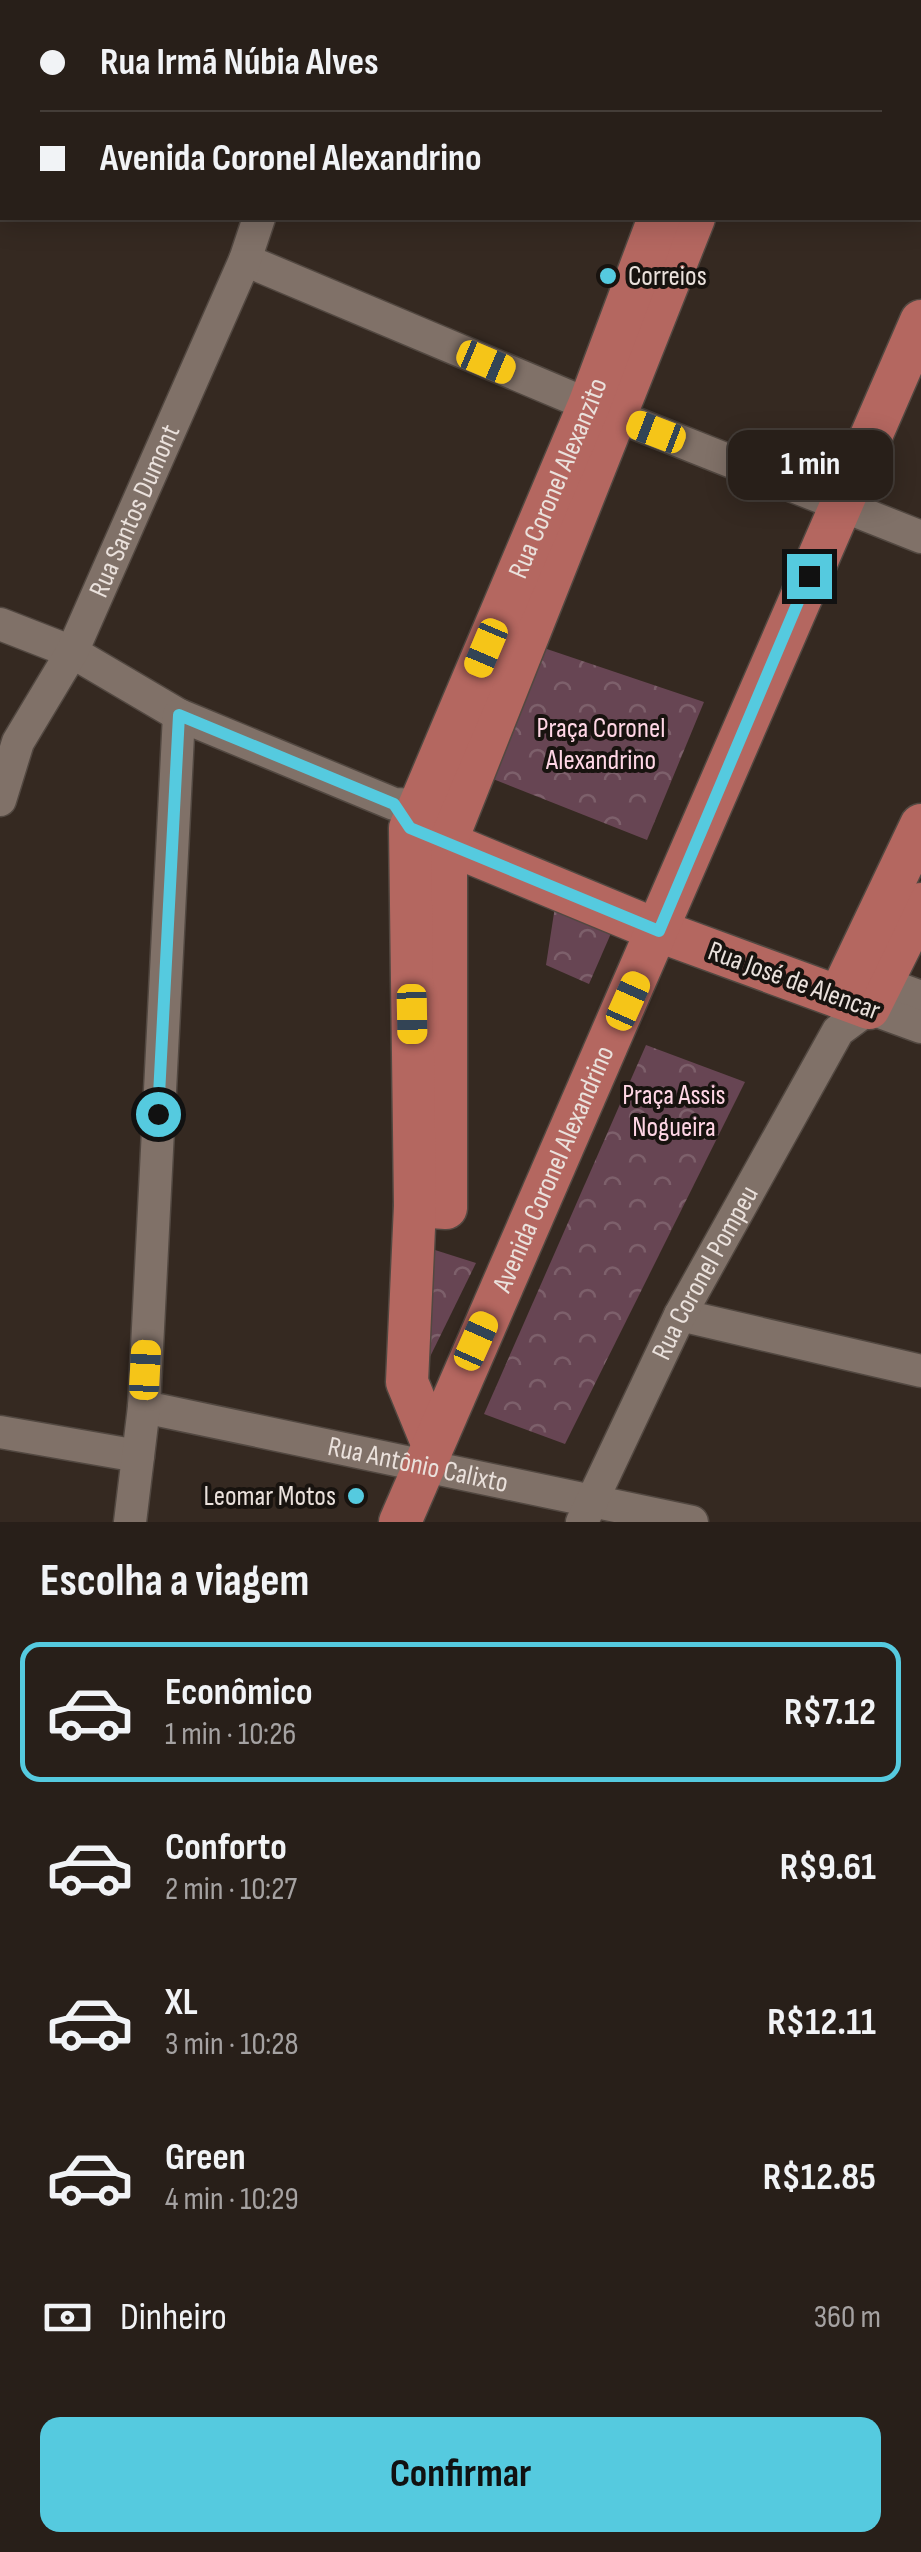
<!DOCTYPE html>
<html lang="pt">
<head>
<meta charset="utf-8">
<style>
	body { margin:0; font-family:"Sofia Sans Condensed",sans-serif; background:#342c26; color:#f1f3f6; height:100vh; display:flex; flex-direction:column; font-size:38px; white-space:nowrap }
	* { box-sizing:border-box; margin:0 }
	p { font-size:32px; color:#a5a2a2 }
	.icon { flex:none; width:55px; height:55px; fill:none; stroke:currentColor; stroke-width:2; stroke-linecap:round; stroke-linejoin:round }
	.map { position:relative; height:1522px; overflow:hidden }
	.details { display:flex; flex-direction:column; background:#281f19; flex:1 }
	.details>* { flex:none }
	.guide { position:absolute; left:0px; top:0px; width:922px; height:220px; box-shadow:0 5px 25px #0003,0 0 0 2px #443d38; display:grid; align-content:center; height:220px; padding:0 40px; background:#281f19 }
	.end { position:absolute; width:45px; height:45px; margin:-22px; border:12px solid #55cadf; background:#111; box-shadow:0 0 0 5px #111 }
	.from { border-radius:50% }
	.bubble { position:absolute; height:70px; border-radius:20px; background:#281f19; box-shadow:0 5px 25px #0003,0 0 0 2px #443d38; font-size:32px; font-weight:700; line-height:70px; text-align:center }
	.car { position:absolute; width:30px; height:60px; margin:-30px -15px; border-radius:12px; box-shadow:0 0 8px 2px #0007; background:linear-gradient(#f5c518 24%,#345 0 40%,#f5c518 0 76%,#345 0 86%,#f5c518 0) }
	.guide b { display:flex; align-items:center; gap:35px; height:95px; font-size:38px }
	.guide b+b { border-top:2px solid #443d38 }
	.guide i { width:25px; height:25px; background:#f1f3f6 }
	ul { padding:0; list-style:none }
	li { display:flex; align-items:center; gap:30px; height:140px; margin:0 20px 15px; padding:0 20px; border:5px solid transparent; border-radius:20px }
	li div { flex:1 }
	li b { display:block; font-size:38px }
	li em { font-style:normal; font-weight:700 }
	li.active { border-color:#55cadf }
	li>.icon { width:90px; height:90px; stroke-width:1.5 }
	h2 { padding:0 40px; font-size:45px; line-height:120px }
	.pay { display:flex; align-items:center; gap:25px; height:110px; padding:0 40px; font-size:38px }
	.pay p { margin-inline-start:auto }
	.button { display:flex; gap:20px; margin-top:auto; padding:20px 40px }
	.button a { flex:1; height:115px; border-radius:20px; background:#55cadf; color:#111; font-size:40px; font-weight:700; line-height:115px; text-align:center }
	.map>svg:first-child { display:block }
	.park { fill:url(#park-crowns) }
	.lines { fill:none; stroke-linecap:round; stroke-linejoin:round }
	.minor-casing { stroke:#524841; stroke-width:35 }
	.major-casing { stroke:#524841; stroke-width:45 }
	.minor { stroke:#807168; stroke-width:32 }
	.major { stroke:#b46760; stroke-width:42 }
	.route { stroke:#55cadf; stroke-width:12 }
	.poi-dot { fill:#55cadf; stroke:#18130f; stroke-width:4 }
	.labels { text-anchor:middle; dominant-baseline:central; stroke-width:8; stroke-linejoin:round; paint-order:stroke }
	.poi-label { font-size:28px; fill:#eae1dc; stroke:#18130f; text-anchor:start }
	.street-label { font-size:28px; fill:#eae1dc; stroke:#18130f }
	.park-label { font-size:28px; fill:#ffd6e5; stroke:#18130f }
</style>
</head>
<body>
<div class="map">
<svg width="921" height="1522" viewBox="0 0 921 1522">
	<defs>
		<pattern id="park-crowns" width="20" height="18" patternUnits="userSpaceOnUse" patternTransform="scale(2.5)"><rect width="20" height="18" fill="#674553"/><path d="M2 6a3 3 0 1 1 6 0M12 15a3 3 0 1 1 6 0" fill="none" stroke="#7d606b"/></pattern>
	</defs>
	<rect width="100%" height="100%" fill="#352921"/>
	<g class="park">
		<polygon points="535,645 704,702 647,840 488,777"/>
		<polygon points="558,887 622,908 589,984 546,965"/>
		<polygon points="646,1045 745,1082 565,1444 484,1414"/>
		<polygon points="435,1250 476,1263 426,1365"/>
	</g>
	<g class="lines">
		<defs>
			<g id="minor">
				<polyline points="691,0 696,2"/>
				<polyline points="106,2 106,0"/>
				<polyline points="218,2 219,0"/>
				<polyline points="340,2 341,0"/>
				<polyline points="920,96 921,96"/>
				<polyline points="245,260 589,405 921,537"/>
				<polyline points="0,624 72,652 179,715 394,804 420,805"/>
				<path id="s1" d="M 0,800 L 18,742 L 72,652 L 245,260 L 259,218"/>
				<polyline points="883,983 921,997"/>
				<polyline points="680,1315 921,1371"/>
				<path id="s2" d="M 144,1407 L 692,1522"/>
				<polyline points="0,1432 138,1456"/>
				<polyline points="130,1522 144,1407 179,715"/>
				<path id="s3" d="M 582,1522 L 680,1315 L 838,1031 L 869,1008 L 921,1027"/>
			</g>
			<g id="major">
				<polyline points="738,2 739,0"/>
				<polyline points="774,2 775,0"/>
				<polyline points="425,834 659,931 869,1008 921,904"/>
				<polyline points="839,997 921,825"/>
				<polyline points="415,1206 446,1208 446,842 694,218"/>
				<path id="s4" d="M 432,1443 L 407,1382 L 415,1206 L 410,828 L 589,405 L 659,218"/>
				<path id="s5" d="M 400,1522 L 921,321"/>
			</g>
		</defs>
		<use href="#minor" class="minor-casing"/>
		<use href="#major" class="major-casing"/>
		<use href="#minor" class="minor"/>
		<use href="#major" class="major"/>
	</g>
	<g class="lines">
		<polyline class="route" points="158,1114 179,715 394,804 410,828 659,931 809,576"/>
	</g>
	<g class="poi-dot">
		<circle cx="608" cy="276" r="10"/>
		<circle cx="356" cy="1496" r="10"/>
	</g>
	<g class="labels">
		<g class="poi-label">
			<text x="628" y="276">Correios</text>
			<text x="336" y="1496" text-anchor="end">Leomar Motos</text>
		</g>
		<g class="street-label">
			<text stroke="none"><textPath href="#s4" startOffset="1000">Rua Coronel Alexanzito</textPath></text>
			<text stroke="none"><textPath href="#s1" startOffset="320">Rua Santos Dumont</textPath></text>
			<text transform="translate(794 981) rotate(20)">Rua José de Alencar</text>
			<text stroke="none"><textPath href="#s5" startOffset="385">Avenida Coronel Alexandrino</textPath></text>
			<text stroke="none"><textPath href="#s3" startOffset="278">Rua Coronel Pompeu</textPath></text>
			<text stroke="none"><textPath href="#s2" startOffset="280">Rua Antônio Calixto</textPath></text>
		</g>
		<g class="park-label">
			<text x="601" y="728">Praça Coronel<tspan x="601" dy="32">Alexandrino</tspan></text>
			<text x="674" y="1095">Praça Assis<tspan x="674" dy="32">Nogueira</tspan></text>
		</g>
	</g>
</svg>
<i class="end from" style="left:158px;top:1114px"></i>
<i class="end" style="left:809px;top:576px"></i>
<div class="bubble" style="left:728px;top:430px;width:165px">1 min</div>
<i class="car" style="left:486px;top:362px;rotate:113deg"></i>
<i class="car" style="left:656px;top:432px;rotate:291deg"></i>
<i class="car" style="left:486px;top:648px;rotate:203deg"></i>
<i class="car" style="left:628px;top:1001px;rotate:24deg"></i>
<i class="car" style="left:412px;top:1014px;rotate:179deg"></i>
<i class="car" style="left:476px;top:1341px;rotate:24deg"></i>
<i class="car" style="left:145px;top:1370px;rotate:3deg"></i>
<div class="guide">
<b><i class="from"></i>Rua Irmã Núbia Alves</b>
<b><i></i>Avenida Coronel Alexandrino</b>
</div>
</div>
<section class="details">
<h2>Escolha a viagem</h2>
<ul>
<li class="active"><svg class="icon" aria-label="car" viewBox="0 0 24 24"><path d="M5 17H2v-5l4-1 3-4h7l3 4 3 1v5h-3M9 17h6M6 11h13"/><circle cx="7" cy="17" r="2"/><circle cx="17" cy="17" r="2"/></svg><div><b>Econômico</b><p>1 min · 10:26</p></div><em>R$7.12</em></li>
<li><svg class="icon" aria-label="car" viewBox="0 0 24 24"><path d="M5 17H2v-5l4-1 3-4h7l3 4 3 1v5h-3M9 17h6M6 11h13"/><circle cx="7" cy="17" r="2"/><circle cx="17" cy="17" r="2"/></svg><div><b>Conforto</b><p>2 min · 10:27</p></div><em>R$9.61</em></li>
<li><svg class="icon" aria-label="car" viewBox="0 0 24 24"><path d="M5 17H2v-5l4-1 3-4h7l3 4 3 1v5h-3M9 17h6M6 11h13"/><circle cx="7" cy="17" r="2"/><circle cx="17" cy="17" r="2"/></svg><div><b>XL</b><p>3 min · 10:28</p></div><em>R$12.11</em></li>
<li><svg class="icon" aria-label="car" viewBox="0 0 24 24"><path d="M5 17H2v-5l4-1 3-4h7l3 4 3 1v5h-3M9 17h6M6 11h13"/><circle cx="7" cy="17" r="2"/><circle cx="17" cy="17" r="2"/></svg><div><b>Green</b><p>4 min · 10:29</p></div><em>R$12.85</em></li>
</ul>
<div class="pay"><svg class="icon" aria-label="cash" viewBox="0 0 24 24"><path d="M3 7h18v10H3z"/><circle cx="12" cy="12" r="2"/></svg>Dinheiro<p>360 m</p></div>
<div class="button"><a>Confirmar</a></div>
</section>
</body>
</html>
